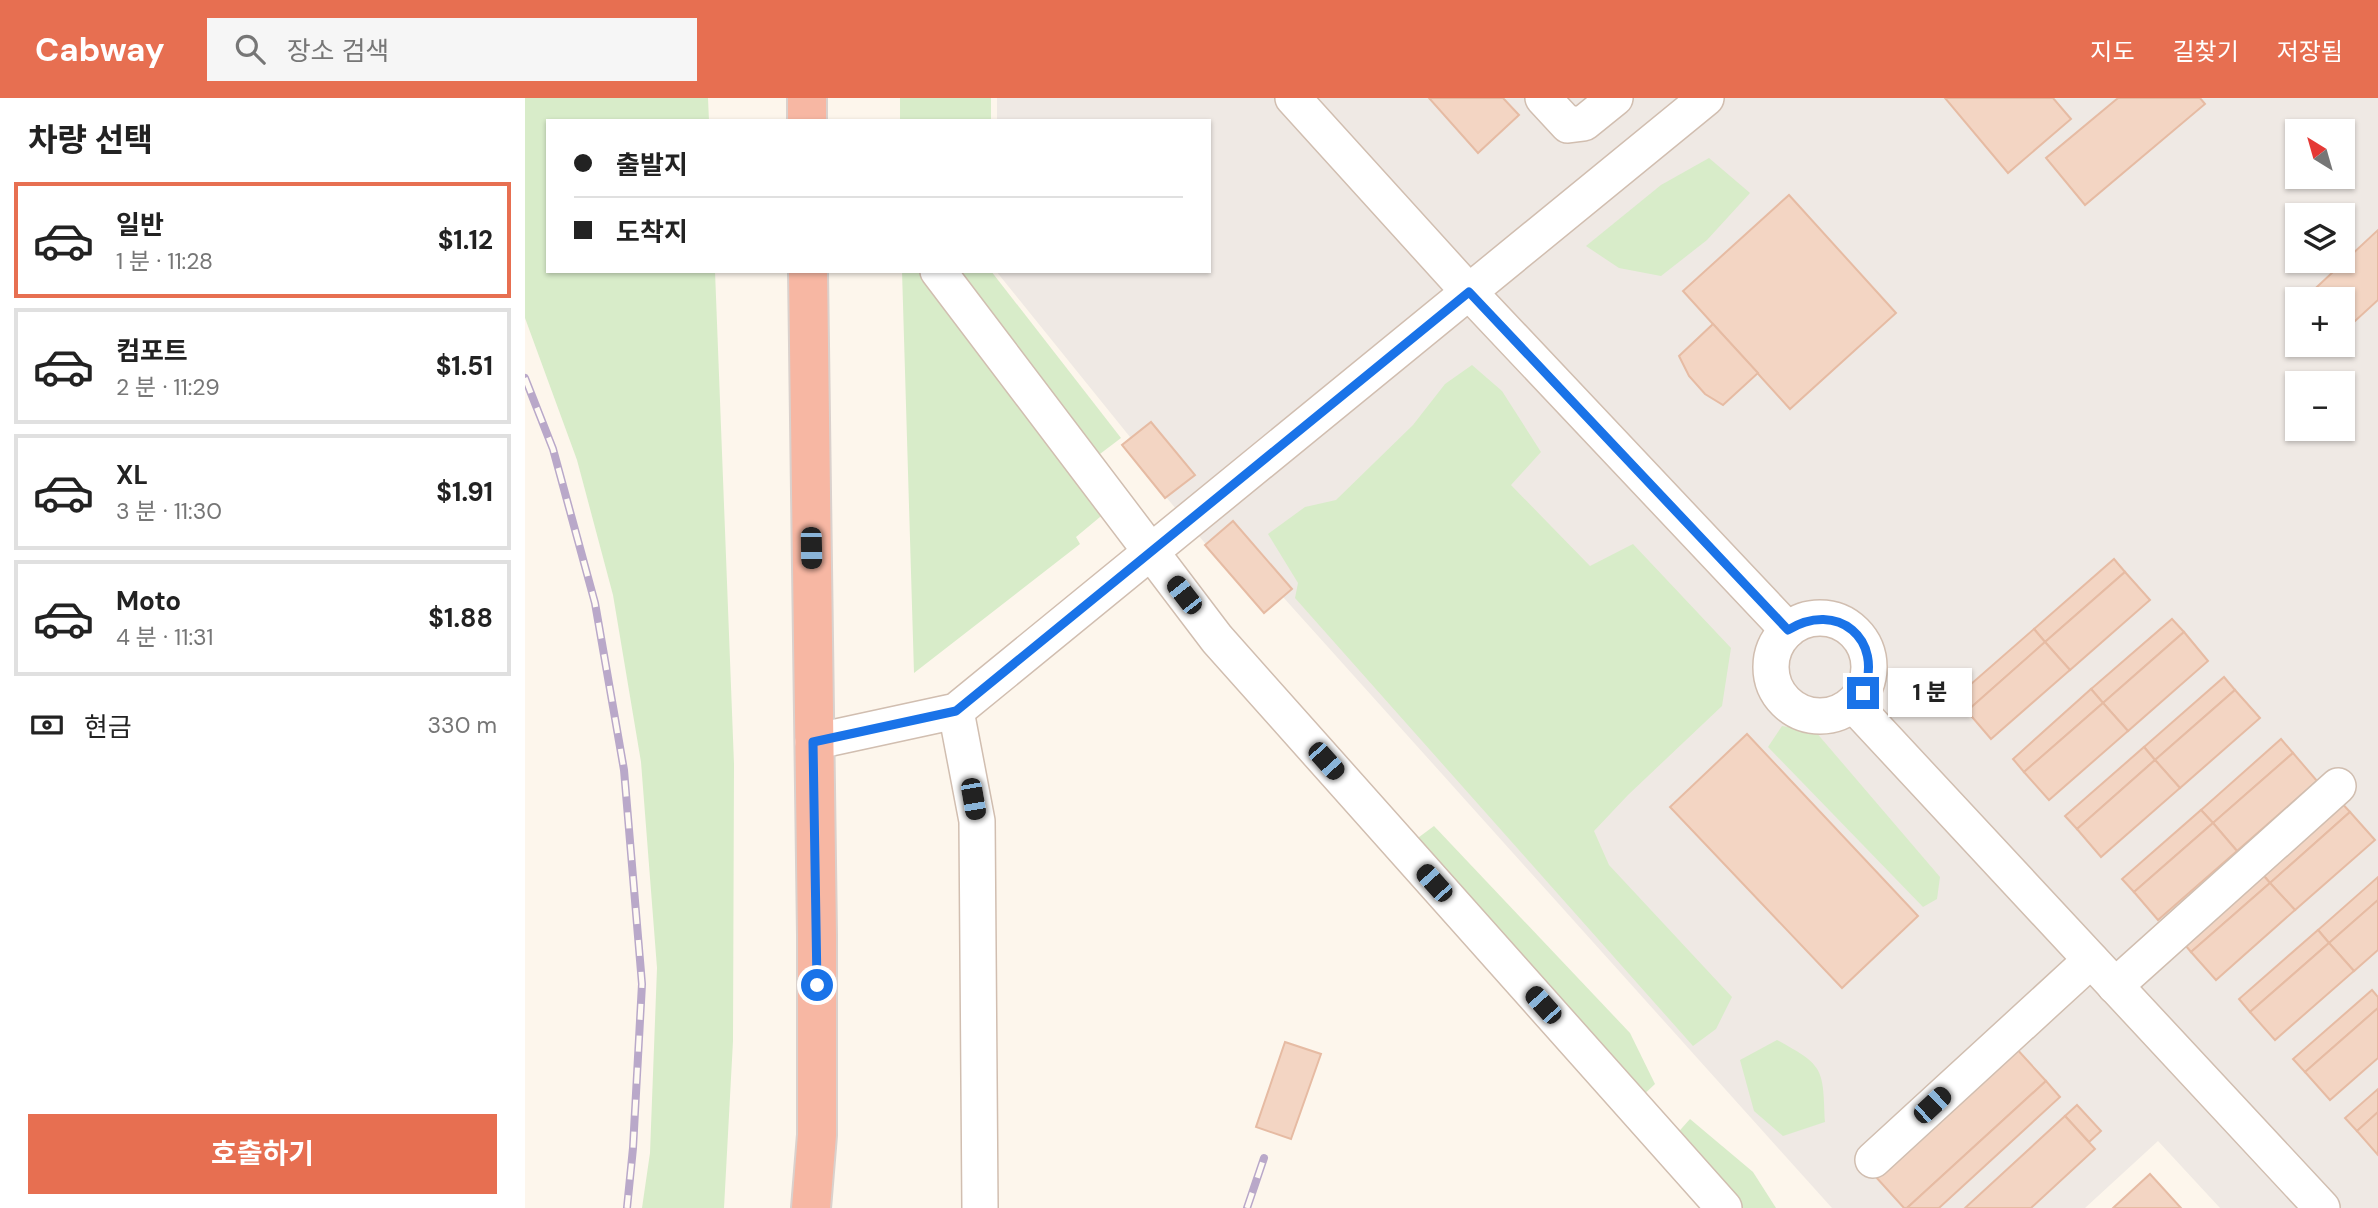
<!DOCTYPE html>
<html lang="ko">
<head>
<meta charset="utf-8">
<style>
	body { margin:0; font-family:"DM Sans","Noto Sans KR",sans-serif; background:#f6f6f6; color:#222; height:100vh; display:flex; flex-direction:column; font-size:26px; white-space:nowrap }
	* { box-sizing:border-box; margin:0 }
	p { font-size:23px; color:#767676 }
	.icon { flex:none; width:38px; height:38px; fill:none; stroke:currentColor; stroke-width:2; stroke-linecap:round; stroke-linejoin:round }
	.map { position:relative; flex:1; overflow:hidden }
	.drawer { display:flex; flex-direction:column; background:#fff; width:525px }
	.drawer>* { flex:none }
	.banner { position:absolute; left:21px; top:21px; width:665px; height:154px; border-radius:0px; box-shadow:0 2px 5px #0004; display:grid; align-content:center; height:154px; padding:0 28px; background:#fff }
	.needle { width:46px; rotate:323deg }
	.buttons { position:absolute; left:1760px; top:21px; display:grid; gap:14px }
	.buttons a { display:grid; place-items:center; width:70px; height:70px; border-radius:0px; background:#fff; box-shadow:0 2px 5px #0004; font-size:35px }
	.end { position:absolute; width:32px; height:32px; margin:-16px; border:9px solid #1a73e8; background:#fff; box-shadow:0 0 0 4px #fff }
	.from { border-radius:50% }
	.bubble { position:absolute; height:49px; border-radius:0px; background:#fff; box-shadow:0 2px 5px #0004; font-size:23px; font-weight:700; line-height:49px; text-align:center }
	.car { position:absolute; width:21px; height:42px; margin:-21px -10px; border-radius:9px; box-shadow:0 0 5px 2px #0007; background:linear-gradient(#222 24%,#8ab4d8 0 40%,#222 0 76%,#8ab4d8 0 86%,#222 0) }
	.banner b { display:flex; align-items:center; gap:24px; height:66px; font-size:26px }
	.banner b+b { border-top:2px solid #e0e0e0 }
	.banner i { width:18px; height:18px; background:#222 }
	ul { padding:0; list-style:none }
	li { display:flex; align-items:center; gap:21px; height:116px; margin:0 14px 10px; padding:0 14px; border:4px solid #e0e0e0; border-radius:0px }
	li div { flex:1 }
	li b { display:block; font-size:26px }
	li em { font-style:normal; font-weight:700 }
	li.active { border-color:#e76f51 }
	li>.icon { width:63px; height:63px; stroke-width:1.5 }
	h2 { padding:0 28px; font-size:32px; line-height:84px }
	.pay { display:flex; align-items:center; gap:18px; height:77px; padding:0 28px; font-size:26px }
	.pay p { margin-inline-start:auto }
	.action { display:flex; gap:14px; margin-top:auto; padding:14px 28px }
	.action a { flex:1; height:80px; border-radius:0px; background:#e76f51; color:#fff; font-size:28px; font-weight:700; line-height:80px; text-align:center }
	header { display:flex; align-items:center; gap:42px; box-sizing:border-box; height:98px; padding:0 35px; background:#e76f51; color:#fff }
	header strong { font-size:33px }
	nav { display:flex; gap:38px; margin-inline-start:auto; font-size:24px }
	.search { width:490px; height:63px; background:#f6f6f6; display:flex; align-items:center; gap:18px; box-sizing:border-box; padding:0 24px; border-radius:0px; color:#767676; font-size:26px }
	main { display:flex; flex:1; min-height:0 }
	.map>svg:first-child { display:block }
	.industrial { fill:#efe9e4; fill-rule:evenodd }
	.green { fill:#d8ecc9 }
	.building { fill:#f3d5c3; stroke:#e6bba3; stroke-width:2 }
	.lines { fill:none; stroke-linecap:round; stroke-linejoin:round }
	.minor-casing { stroke:#d1beb0; stroke-width:38 }
	.highway-casing { stroke:#dad1cd; stroke-width:42 }
	.minor { stroke:#fff; stroke-width:35 }
	.highway { stroke:#f7b7a3; stroke-width:38 }
	.rail-casing { stroke:#b9a8c9; stroke-width:8 }
	.rail { stroke:#fffaf3; stroke-width:5; stroke-dasharray:16; stroke-linecap:butt }
	.route { stroke:#1a73e8; stroke-width:9 }
</style>
</head>
<body>
<header>
<strong>Cabway</strong>
<div class="search"><svg class="icon" aria-label="search" viewBox="0 0 24 24"><circle cx="10" cy="10" r="6"/><path d="M15 15l6 6"/></svg>장소 검색</div>
<nav><a>지도</a><a>길찾기</a><a>저장됨</a></nav>
</header>
<main>
<section class="drawer">
<h2>차량 선택</h2>
<ul>
<li class="active"><svg class="icon" aria-label="car" viewBox="0 0 24 24"><path d="M5 17H2v-5l4-1 3-4h7l3 4 3 1v5h-3M9 17h6M6 11h13"/><circle cx="7" cy="17" r="2"/><circle cx="17" cy="17" r="2"/></svg><div><b>일반</b><p>1 분 · 11:28</p></div><em>$1.12</em></li>
<li><svg class="icon" aria-label="car" viewBox="0 0 24 24"><path d="M5 17H2v-5l4-1 3-4h7l3 4 3 1v5h-3M9 17h6M6 11h13"/><circle cx="7" cy="17" r="2"/><circle cx="17" cy="17" r="2"/></svg><div><b>컴포트</b><p>2 분 · 11:29</p></div><em>$1.51</em></li>
<li><svg class="icon" aria-label="car" viewBox="0 0 24 24"><path d="M5 17H2v-5l4-1 3-4h7l3 4 3 1v5h-3M9 17h6M6 11h13"/><circle cx="7" cy="17" r="2"/><circle cx="17" cy="17" r="2"/></svg><div><b>XL</b><p>3 분 · 11:30</p></div><em>$1.91</em></li>
<li><svg class="icon" aria-label="car" viewBox="0 0 24 24"><path d="M5 17H2v-5l4-1 3-4h7l3 4 3 1v5h-3M9 17h6M6 11h13"/><circle cx="7" cy="17" r="2"/><circle cx="17" cy="17" r="2"/></svg><div><b>Moto</b><p>4 분 · 11:31</p></div><em>$1.88</em></li>
</ul>
<div class="pay"><svg class="icon" aria-label="cash" viewBox="0 0 24 24"><path d="M3 7h18v10H3z"/><circle cx="12" cy="12" r="2"/></svg>현금<p>330 m</p></div>
<div class="action"><a>호출하기</a></div>
</section>
<div class="map">
<svg width="1853" height="1110" viewBox="0 0 1853 1110">
	<rect width="100%" height="100%" fill="#fdf6ec"/>
	<path class="industrial" d="M 472,0 L 1853,0 L 1853,1110 L 1695,1110 L 1633,1043 L 1560,1110 L 1307,1110 L 758,499 L 739,515 L 597,347 L 605,339 L 471,173 L 684,173 L 684,23 L 472,23 ZM 1773,33 L 1818,33 L 1818,79 L 1773,79 ZM 1773,117 L 1818,117 L 1818,163 L 1773,163 ZM 1773,201 L 1818,201 L 1818,247 L 1773,247 ZM 1773,285 L 1818,285 L 1818,331 L 1773,331 Z"/>
	<g class="green">
		<polygon points="0,0 183,0 184,23 23,23 23,173 190,173 209,666 208,943 199,1110 117,1110 125,1055 132,870 116,664 88,497 52,362 0,220"/>
		<rect x="375" y="0" width="91" height="23"/>
		<polygon points="1184,60 1225,95 1182,142 1136,178 1094,170 1061,148 1136,87"/>
		<polygon points="377,173 400,173 581,414 551,439 555,446 389,575"/>
		<polygon points="426,173 466,173 596,340 571,359"/>
		<polygon points="947,267 977,293 1016,354 986,387 1065,468 1108,446 1206,550 1197,608 1103,697 1069,733 1084,767 1207,899 1191,931 1168,948 770,500 773,485 743,436 780,409 811,402 888,327 920,286"/>
		<polygon points="1257,628 1290,633 1415,779 1412,801 1398,809 1243,649"/>
		<polygon points="909,728 1105,935 1130,986 1114,1001 886,745"/>
		<path d="M 1252,942 C 1300,968 1298,971 1300,1024 L 1258,1038 L 1229,1013 L 1215,962 Z"/>
		<polygon points="1165,1021 1228,1074 1251,1110 1211,1110 1149,1039"/>
	</g>
	<g class="building">
		<polygon points="904,0 978,0 994,17 953,55"/>
		<polygon points="1420,0 1528,0 1546,21 1483,75"/>
		<polygon points="1593,0 1675,0 1680,6 1560,107 1521,60"/>
		<polygon points="1264,97 1371,215 1265,311 1158,193"/>
		<polygon points="1853,132 1853,202 1818,234 1818,201 1779,201"/>
		<polygon points="1188,226 1233,275 1198,307 1180,296 1164,278 1154,258"/>
		<polygon points="626,324 670,377 640,400 597,347"/>
		<polygon points="708,423 767,491 739,515 680,447"/>
		<polygon points="1589,461 1600,474 1520,544 1509,531"/>
		<polygon points="1600,474 1625,502 1545,572 1520,544"/>
		<polygon points="1647,521 1659,534 1578,605 1566,591"/>
		<polygon points="1509,531 1520,544 1442,613 1430,600"/>
		<polygon points="1659,534 1683,563 1603,633 1578,605"/>
		<polygon points="1520,544 1545,572 1466,641 1442,613"/>
		<polygon points="1699,579 1710,592 1630,662 1619,649"/>
		<polygon points="1566,591 1578,605 1499,674 1488,661"/>
		<polygon points="1710,592 1735,620 1655,690 1630,662"/>
		<polygon points="1578,605 1603,633 1524,702 1499,674"/>
		<polygon points="1222,636 1393,818 1317,890 1145,709"/>
		<polygon points="1756,641 1768,655 1688,725 1676,712"/>
		<polygon points="1619,649 1630,662 1552,731 1540,718"/>
		<polygon points="1768,655 1792,683 1712,753 1688,725"/>
		<polygon points="1630,662 1655,690 1576,759 1552,731"/>
		<polygon points="1813,701 1825,714 1745,785 1733,771"/>
		<polygon points="1676,712 1688,725 1609,794 1597,781"/>
		<polygon points="1825,714 1850,742 1770,812 1745,785"/>
		<polygon points="1688,725 1712,753 1633,822 1609,794"/>
		<polygon points="1733,771 1745,785 1666,854 1655,841"/>
		<polygon points="1853,779 1853,802 1804,845 1793,832"/>
		<polygon points="1745,785 1770,812 1691,882 1666,854"/>
		<polygon points="1853,802 1853,852 1829,873 1804,845"/>
		<polygon points="1793,832 1804,845 1725,914 1714,901"/>
		<polygon points="1804,845 1829,873 1750,942 1725,914"/>
		<polygon points="1847,892 1853,899 1853,910 1780,974 1768,961"/>
		<polygon points="1853,910 1853,960 1805,1002 1780,974"/>
		<polygon points="760,944 796,956 766,1041 731,1029"/>
		<polygon points="1490,949 1521,983 1382,1110 1379,1110 1350,1078"/>
		<polygon points="1521,983 1535,999 1414,1110 1382,1110"/>
		<polygon points="1853,991 1853,1014 1832,1033 1820,1020"/>
		<polygon points="1552,1007 1576,1033 1564,1044 1540,1018"/>
		<polygon points="1853,1014 1853,1057 1832,1033"/>
		<polygon points="1540,1018 1570,1051 1506,1110 1440,1110"/>
		<polygon points="1625,1076 1656,1110 1588,1110"/>
	</g>
	<g class="lines">
		<defs>
			<g id="minor">
				<polyline points="768,0 944,194 1263,532"/>
				<polyline points="1018,0 1043,27 1059,25 1090,0"/>
				<polyline points="413,173 692,541 1199,1110"/>
				<circle cx="1295" cy="569" r="49"/>
				<polyline points="1328,606 1797,1110"/>
				<polyline points="431,613 452,723 455,1110"/>
				<polyline points="288,644 431,613 1181,0"/>
				<polyline points="1590,888 1813,688"/>
				<polyline points="1348,1062 1566,862"/>
			</g>
			<g id="highway">
				<polyline points="282,0 282,23"/>
				<polyline points="283,173 292,837 292,1037 286,1110"/>
			</g>
		</defs>
		<use href="#minor" class="minor-casing"/>
		<use href="#highway" class="highway-casing"/>
		<use href="#minor" class="minor"/>
		<use href="#highway" class="highway"/>
		<defs>
			<g id="rail">
				<polyline points="0,280 28,351 70,505 99,672 117,886 108,1050 102,1110"/>
				<polyline points="722,1110 739,1060"/>
			</g>
		</defs>
		<use href="#rail" class="rail-casing"/>
		<use href="#rail" class="rail"/>
	</g>
	<g class="lines">
		<path class="route" d="M 292,887 L 288,644 L 431,613 L 944,194 L 1263,532 C 1312,502 1360,541 1338,595"/>
	</g>
</svg>
<div class="buttons">
<a><svg class="needle" viewBox="-14 -14 28 28"><path d="M0-13l5 13h-10z" fill="#e53935"/><path d="M0 13l5-13h-10z" fill="#767676"/></svg></a>
<a><svg class="icon" aria-label="layers" viewBox="0 0 24 24"><path d="M12 4l9 5-9 5-9-5zM3 14l9 5 9-5"/></svg></a>
<a>+</a>
<a>−</a>
</div>
<i class="end from" style="left:292px;top:887px"></i>
<i class="end" style="left:1338px;top:595px"></i>
<div class="bubble" style="left:1363px;top:570px;width:84px">1 분</div>
<i class="car" style="left:286px;top:450px;rotate:179deg"></i>
<i class="car" style="left:659px;top:497px;rotate:322deg"></i>
<i class="car" style="left:801px;top:663px;rotate:138deg"></i>
<i class="car" style="left:448px;top:701px;rotate:170deg"></i>
<i class="car" style="left:909px;top:785px;rotate:318deg"></i>
<i class="car" style="left:1018px;top:907px;rotate:318deg"></i>
<i class="car" style="left:1407px;top:1007px;rotate:47deg"></i>
<div class="banner">
<b><i class="from"></i>출발지</b>
<b><i></i>도착지</b>
</div>
</div>
</main>
</body>
</html>
